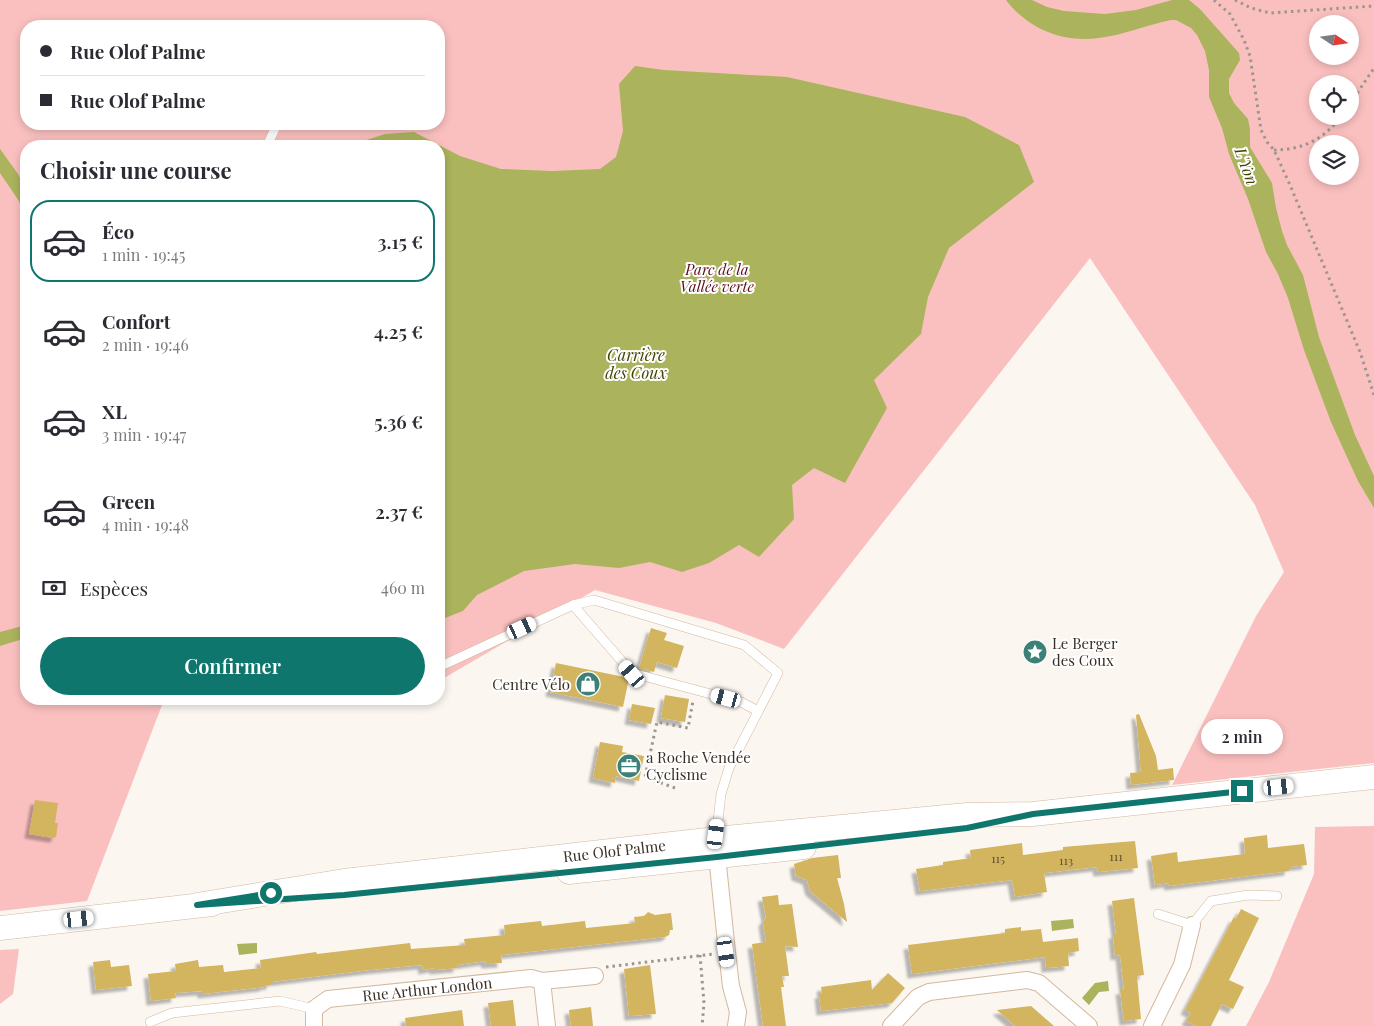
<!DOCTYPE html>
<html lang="fr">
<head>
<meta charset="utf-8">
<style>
	body { margin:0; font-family:"Playfair Display",serif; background:#f2f2f3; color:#2b2b33; height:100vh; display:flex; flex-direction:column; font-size:19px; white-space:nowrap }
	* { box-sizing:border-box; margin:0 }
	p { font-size:16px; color:#7c7c81 }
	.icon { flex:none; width:28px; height:28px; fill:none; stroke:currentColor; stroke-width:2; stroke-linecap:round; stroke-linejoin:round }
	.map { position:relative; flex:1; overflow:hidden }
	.drawer { position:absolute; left:20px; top:140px; width:425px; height:565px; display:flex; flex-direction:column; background:#fff; border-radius:20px; box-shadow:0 2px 8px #0003 }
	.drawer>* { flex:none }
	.guide { position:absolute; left:20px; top:20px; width:425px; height:110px; border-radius:20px; box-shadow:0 2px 8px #0003; display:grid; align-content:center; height:110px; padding:0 20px; background:#fff }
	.needle { width:32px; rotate:103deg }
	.fabs { position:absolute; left:1309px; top:15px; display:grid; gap:10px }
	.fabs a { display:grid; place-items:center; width:50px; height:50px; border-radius:50%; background:#fff; box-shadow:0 2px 8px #0003; font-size:25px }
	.end { position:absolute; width:22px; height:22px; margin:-11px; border:6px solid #0f766e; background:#fff; box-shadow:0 0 0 2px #fff }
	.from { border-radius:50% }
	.bubble { position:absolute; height:35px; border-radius:18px; background:#fff; box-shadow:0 2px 8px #0003; font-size:16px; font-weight:600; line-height:35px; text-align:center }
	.car { position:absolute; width:15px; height:30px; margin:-15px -8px; border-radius:6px; box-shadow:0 0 4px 1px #0007; background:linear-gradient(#fff 24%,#345 0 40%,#fff 0 76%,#345 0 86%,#fff 0) }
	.guide b { display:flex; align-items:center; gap:18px; height:48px; font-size:19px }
	.guide b+b { border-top:1px solid #e1e1e2 }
	.guide i { width:12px; height:12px; background:#2b2b33 }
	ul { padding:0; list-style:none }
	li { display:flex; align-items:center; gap:15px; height:82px; margin:0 10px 8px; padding:0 10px; border:2px solid transparent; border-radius:20px }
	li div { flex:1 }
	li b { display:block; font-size:19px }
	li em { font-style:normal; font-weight:600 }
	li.current { border-color:#0f766e }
	li>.icon { width:45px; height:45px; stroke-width:1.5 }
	h2 { padding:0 20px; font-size:22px; line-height:60px }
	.pay { display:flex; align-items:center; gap:12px; height:55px; padding:0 20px; font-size:19px }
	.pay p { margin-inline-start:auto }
	.cta { display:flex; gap:10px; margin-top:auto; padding:10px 20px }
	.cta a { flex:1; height:58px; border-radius:30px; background:#0f766e; color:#fff; font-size:20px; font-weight:600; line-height:58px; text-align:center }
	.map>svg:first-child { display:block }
	.green { fill:#fac0bf; fill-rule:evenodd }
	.water { fill:#abb35c }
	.building { fill:#d3b45f; filter:url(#shadow) }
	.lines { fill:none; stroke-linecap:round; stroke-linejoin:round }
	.service-casing { stroke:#d3b89e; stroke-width:10 }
	.minor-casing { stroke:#d3b89e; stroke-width:18 }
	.secondary-casing { stroke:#d3b89e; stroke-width:25 }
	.path { stroke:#9e968e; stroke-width:3; stroke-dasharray:2.5 4; stroke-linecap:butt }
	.service { stroke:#fff; stroke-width:9 }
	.minor { stroke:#fff; stroke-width:16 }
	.secondary { stroke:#fff; stroke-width:24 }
	.route { stroke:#0f766e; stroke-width:6 }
	.labels { text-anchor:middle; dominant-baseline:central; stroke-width:4; stroke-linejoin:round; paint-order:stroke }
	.number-label { font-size:12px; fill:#605034 }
	.park-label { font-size:15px; font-style:italic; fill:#5c0b17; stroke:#fff }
	.poi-label { font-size:15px; fill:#3a2f25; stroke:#fff; text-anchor:start }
	.street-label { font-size:15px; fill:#3a2f25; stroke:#fff }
	.water-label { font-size:16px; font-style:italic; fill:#414400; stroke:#fff }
</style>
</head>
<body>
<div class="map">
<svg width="1374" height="1026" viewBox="0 0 1374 1026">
	<defs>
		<filter id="shadow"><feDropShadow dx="-4.5" dy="4.5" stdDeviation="1" flood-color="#0004"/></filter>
	</defs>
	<rect width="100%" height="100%" fill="#fbf6f0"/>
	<g class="green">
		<path d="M 0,0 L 1374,0 L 1374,763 L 1172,785 L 1256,616 L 1284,572 L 1255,505 L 1090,258 L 784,649 L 716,623 L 595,590 L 439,681 L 439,146 L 26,146 L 26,699 L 213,699 L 162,705 L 87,901 L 0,911 ZM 1318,24 L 1350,24 L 1350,56 L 1318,56 ZM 26,26 L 439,26 L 439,124 L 26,124 ZM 1318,84 L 1350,84 L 1350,116 L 1318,116 ZM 1318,144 L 1350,144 L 1350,176 L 1318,176 Z"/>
		<polygon points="1374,826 1374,1026 1246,1026 1269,982 1314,874 1315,827"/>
		<polygon points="19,949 13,994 0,1004 0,950"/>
	</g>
	<g class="water">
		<path d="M 1006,0 L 1032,0 L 1047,7 L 1064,11 L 1105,14 L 1136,10 L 1172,0 L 1189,0 L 1200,9 L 1239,53 L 1240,60 L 1229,79 L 1229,93 L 1234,103 L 1248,119 L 1250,129 L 1250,147 L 1272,183 L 1276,208 L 1282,231 L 1287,245 L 1303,275 L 1319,337 L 1355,435 L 1374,476 L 1374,508 L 1358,481 L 1331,422 L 1304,350 L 1288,298 L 1278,274 L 1266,252 L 1248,199 L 1229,154 L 1222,128 L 1209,97 L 1209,70 L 1205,51 L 1197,35 L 1191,28 L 1176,20 L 1171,20 C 1147,25 1123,35 1099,38 C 1063,43 1028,29 1006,0 Z"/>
		<polygon points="635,66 664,70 787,77 965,117 1019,145 1034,182 949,248 928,297 921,334 874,380 887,408 845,483 814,468 792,485 794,519 759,557 739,545 709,563 682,572 650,562 619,568 575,564 524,571 477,595 463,611 440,620 439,146 348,146 385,134 414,132 460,156 501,169 552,171 600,169 616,157 623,131 619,84"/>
		<polygon points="0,149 18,174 26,191 26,218 19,201 0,173"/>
		<polygon points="26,625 26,638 0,646 0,632"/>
		<polygon points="1073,919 1074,928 1052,931 1051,921"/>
		<polygon points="257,943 257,953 239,955 237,944"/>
		<polygon points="1108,981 1109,991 1099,992 1089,1005 1082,998 1095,983"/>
	</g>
	<g class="building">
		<polygon points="651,628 667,633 664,640 684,646 677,668 657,662 654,672 639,668"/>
		<polygon points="556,663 629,678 623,707 550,692"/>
		<polygon points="665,695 689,699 685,722 661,718"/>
		<polygon points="632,704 655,708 651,724 629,720"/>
		<polygon points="1139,714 1156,756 1158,770 1173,768 1174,780 1131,785 1130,773 1141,772 1136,715"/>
		<polygon points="600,742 623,746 622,752 644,756 639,781 616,776 615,783 593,778"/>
		<polygon points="35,800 58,803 55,823 58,823 56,837 53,838 29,834"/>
		<polygon points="1267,835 1268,848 1304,844 1307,865 1289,867 1289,871 1169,886 1168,883 1155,885 1151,856 1177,852 1178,862 1245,854 1244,838"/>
		<polygon points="1135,841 1138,868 1098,872 1097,867 1044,873 1047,892 1015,897 1012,880 920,891 916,869 943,865 943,862 971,858 970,850 1022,843 1023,855 1063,850 1063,847"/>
		<polygon points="838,855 841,878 837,878 844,904 847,922 810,891 807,880 796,876 794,864 812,858"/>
		<polygon points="778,895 779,905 792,904 798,947 785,946 789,976 782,976 784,987 781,987 786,1026 763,1026 752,944 766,942 763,922 766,918 762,897"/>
		<polygon points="1134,898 1144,975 1137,976 1141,1019 1124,1021 1120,990 1124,990 1120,955 1115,956 1113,934 1116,934 1112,901"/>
		<polygon points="1241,909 1259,918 1229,980 1244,987 1233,1009 1222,1004 1211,1026 1196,1026 1186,1021 1191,1013 1185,1010 1234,917 1236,919"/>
		<polygon points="648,912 655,915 671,913 673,930 670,930 669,935 665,937 501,955 502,963 486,964 485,961 457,965 458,968 434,970 434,968 423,970 422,965 369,970 271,982 271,985 264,986 264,987 202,994 202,991 175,993 176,998 151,1001 148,974 176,971 175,964 198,960 199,967 223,965 224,972 261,968 260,960 316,952 317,954 410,943 411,949 465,945 464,939 505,935 504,925 541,921 542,926 585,921 586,928 635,923 634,917 644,916"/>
		<polygon points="1021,927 1021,931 1041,929 1043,942 1078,938 1079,951 1068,953 1069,966 1046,968 1045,957 912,974 908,945 1005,933 1005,929"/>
		<polygon points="110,960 111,967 129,965 132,986 96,990 93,962"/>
		<polygon points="650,965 656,1014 629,1016 624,969"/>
		<polygon points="888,973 905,988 892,1003 821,1011 819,994 822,994 821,987 871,980 872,990"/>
		<polygon points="513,1000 516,1026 491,1026 488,1003"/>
		<polygon points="1031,1006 1054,1026 1015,1026 997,1010"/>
		<polygon points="591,1007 593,1026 571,1026 569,1010"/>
		<polygon points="462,1010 464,1026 406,1026 405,1018"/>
	</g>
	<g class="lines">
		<defs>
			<g id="service">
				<polyline points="267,146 277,124"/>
				<polyline points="573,605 632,673 741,702 758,711"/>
				<polyline points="439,667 573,605 594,600 744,645 778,673 729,768 721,794 716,839"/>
				<polyline points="1158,914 1192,925 1211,901 1248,895 1277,896"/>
				<polyline points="150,1022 172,1013 280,1001 314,1009"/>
			</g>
			<g id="minor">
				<polyline points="716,846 727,952 731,986 738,1012 736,1026"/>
				<polyline points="542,981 547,1026"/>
				<path id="s1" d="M 314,1026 L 314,1009 L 328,999 L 531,978 L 542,981 L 595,976"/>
				<polyline points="891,1026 918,997 929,992 1027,980 1039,983 1089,1026"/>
				<polyline points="1152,1026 1182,965 1192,925"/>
			</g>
			<g id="secondary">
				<polyline points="569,872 804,847"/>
				<path id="s2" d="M 197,905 L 344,881 L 716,839 L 967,815 L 1033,814 L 1374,777"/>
				<polyline points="0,928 212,904"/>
			</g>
		</defs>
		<use href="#service" class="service-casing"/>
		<use href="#minor" class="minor-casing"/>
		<use href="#secondary" class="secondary-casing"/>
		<g class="path">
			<polyline points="1214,0 1230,14 1244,40 1250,56 1261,130 1267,142 1274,150 1290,185 1360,352 1374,395"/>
			<polyline points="1235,0 1251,8 1270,13 1374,6"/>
			<polyline points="1350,104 1374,68"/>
			<path d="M 1274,150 C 1302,150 1325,139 1341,116"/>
			<polyline points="675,788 645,777 657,722 688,728 693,701"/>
			<polyline points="700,955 704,1003 702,1026"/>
			<polyline points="606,967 714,954"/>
		</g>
		<use href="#service" class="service"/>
		<use href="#minor" class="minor"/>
		<use href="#secondary" class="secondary"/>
	</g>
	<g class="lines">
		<polyline class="route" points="271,893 197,905 344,895 717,857 967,828 1033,814 1242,791"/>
	</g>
	<defs>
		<symbol id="sight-disc" viewBox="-11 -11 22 22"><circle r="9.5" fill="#3c8177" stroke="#fff"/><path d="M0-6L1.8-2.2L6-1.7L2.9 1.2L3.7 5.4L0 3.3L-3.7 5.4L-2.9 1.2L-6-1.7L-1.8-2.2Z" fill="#fff"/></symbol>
		<symbol id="shop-disc" viewBox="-11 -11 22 22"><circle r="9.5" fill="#3c8177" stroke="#fff"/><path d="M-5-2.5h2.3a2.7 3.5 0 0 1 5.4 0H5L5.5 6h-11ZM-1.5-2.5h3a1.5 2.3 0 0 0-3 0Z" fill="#fff"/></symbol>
		<symbol id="office-disc" viewBox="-11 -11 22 22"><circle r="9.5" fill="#3c8177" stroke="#fff"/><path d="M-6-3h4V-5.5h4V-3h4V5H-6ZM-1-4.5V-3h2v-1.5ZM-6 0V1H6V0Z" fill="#fff"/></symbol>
	</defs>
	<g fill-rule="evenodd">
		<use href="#sight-disc" x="1021" y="638" width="28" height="28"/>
		<use href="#shop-disc" x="574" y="670" width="28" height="28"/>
		<use href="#office-disc" x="615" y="752" width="28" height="28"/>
	</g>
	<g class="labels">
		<g class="number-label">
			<text x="1116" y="856">111</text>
			<text x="998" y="858">115</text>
			<text x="1066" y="860">113</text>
		</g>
		<g class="park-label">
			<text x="717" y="269">Parc de la<tspan x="717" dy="17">Vallée verte</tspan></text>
		</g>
		<g class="poi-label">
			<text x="1052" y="643">Le Berger<tspan x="1052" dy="17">des Coux</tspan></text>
			<text x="570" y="684" text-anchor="end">Centre Vélo</text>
			<text x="646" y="757">a Roche Vendée<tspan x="646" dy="17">Cyclisme</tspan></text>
		</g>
		<g class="street-label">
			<text stroke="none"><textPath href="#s2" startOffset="421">Rue Olof Palme</textPath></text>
			<text stroke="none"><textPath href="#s1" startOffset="134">Rue Arthur London</textPath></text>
		</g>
		<g class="water-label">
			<text transform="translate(1247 166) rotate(70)">L'Yon</text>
			<text x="636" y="354">Carrière<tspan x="636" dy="18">des Coux</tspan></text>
		</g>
	</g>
</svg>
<div class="fabs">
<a><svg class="needle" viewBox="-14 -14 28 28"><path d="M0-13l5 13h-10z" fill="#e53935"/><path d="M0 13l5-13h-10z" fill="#7c7c81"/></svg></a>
<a><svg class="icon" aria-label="locate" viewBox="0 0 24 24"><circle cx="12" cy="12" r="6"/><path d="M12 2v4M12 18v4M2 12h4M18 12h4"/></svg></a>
<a><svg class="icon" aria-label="layers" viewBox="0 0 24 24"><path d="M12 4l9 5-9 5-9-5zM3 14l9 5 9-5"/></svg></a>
</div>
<i class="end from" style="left:271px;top:893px"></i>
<i class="end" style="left:1242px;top:791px"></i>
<div class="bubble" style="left:1201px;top:719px;width:82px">2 min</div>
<i class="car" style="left:522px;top:628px;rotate:65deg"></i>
<i class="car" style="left:632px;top:674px;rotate:319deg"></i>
<i class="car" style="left:726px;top:698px;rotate:285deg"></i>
<i class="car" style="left:1279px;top:787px;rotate:84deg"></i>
<i class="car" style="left:716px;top:834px;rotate:7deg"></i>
<i class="car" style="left:79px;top:919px;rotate:84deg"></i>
<i class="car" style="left:726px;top:952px;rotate:172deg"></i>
<div class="guide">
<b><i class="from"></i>Rue Olof Palme</b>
<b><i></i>Rue Olof Palme</b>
</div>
<section class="drawer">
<h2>Choisir une course</h2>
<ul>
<li class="current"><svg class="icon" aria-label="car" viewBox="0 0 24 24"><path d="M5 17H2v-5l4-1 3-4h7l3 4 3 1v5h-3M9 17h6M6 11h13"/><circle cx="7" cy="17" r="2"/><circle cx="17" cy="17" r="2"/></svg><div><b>Éco</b><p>1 min · 19:45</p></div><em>3.15 €</em></li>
<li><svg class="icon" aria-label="car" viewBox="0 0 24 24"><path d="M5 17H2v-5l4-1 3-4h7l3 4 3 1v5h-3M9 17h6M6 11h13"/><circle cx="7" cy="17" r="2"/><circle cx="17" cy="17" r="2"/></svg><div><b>Confort</b><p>2 min · 19:46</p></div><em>4.25 €</em></li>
<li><svg class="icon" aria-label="car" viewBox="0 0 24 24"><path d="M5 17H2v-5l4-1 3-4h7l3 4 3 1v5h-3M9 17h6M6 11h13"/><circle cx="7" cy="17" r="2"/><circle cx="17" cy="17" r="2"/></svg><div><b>XL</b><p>3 min · 19:47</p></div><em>5.36 €</em></li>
<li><svg class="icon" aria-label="car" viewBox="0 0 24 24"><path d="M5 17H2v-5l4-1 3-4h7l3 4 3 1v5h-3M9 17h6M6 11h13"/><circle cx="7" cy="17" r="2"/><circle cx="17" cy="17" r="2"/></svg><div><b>Green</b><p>4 min · 19:48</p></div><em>2.37 €</em></li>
</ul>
<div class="pay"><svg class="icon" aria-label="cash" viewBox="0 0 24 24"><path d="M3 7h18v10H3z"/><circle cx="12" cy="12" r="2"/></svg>Espèces<p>460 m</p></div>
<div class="cta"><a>Confirmer</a></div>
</section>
</div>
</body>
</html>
